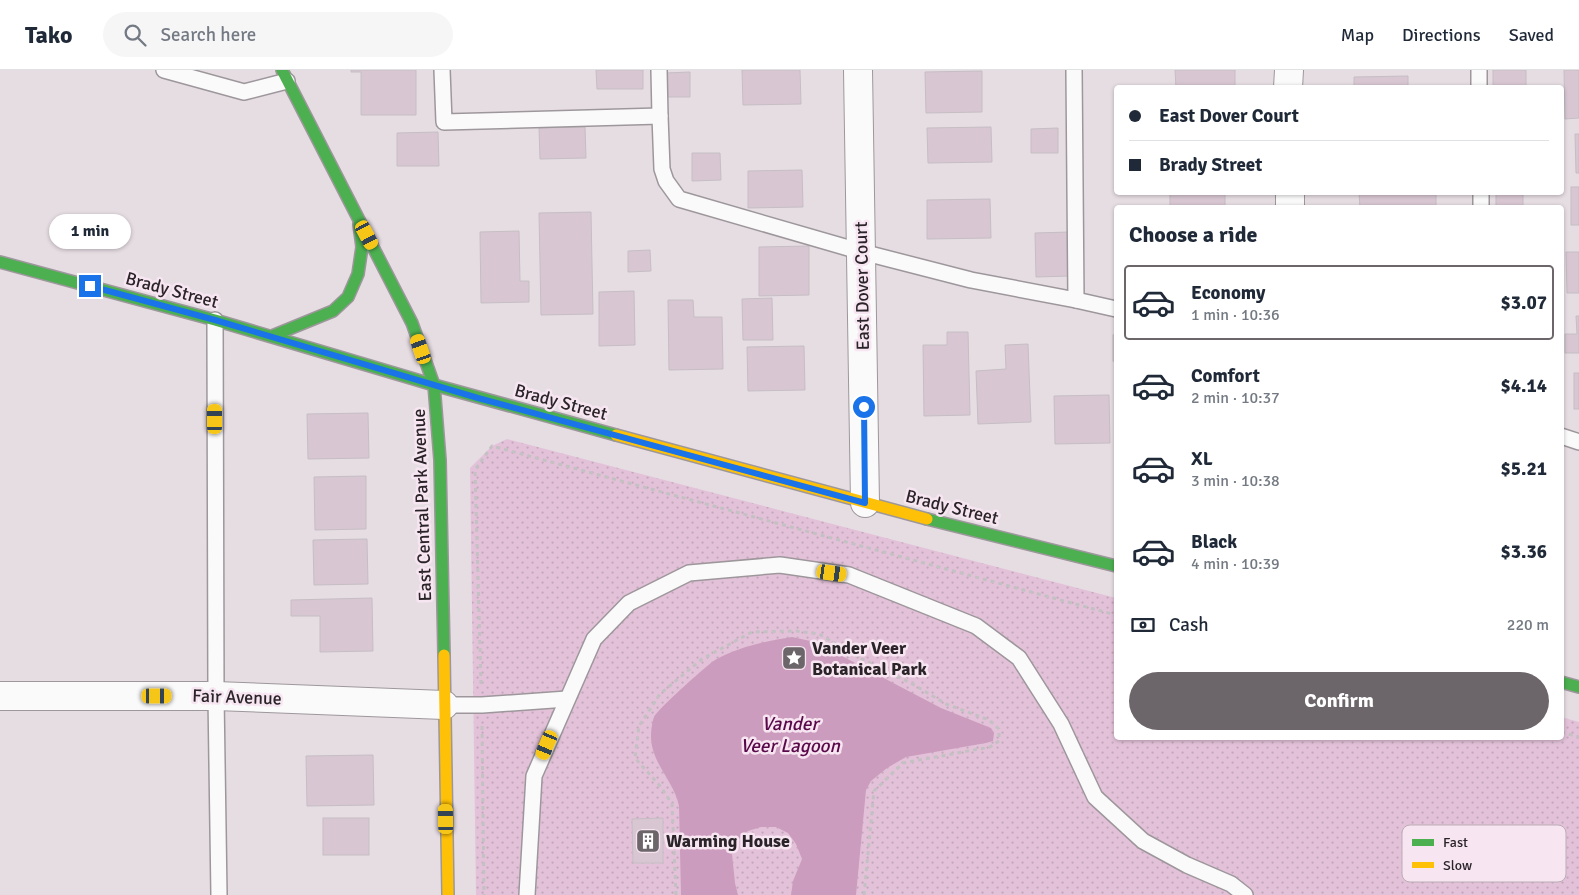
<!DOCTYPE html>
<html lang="en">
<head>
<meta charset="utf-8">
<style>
	body { margin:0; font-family:Signika,sans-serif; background:#f6f6f7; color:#1f2937; height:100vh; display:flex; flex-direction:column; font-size:19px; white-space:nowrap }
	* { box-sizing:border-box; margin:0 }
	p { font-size:16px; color:#747a83 }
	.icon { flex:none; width:28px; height:28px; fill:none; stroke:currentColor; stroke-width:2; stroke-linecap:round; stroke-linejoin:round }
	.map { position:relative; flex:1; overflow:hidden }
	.side { position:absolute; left:1114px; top:135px; width:450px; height:535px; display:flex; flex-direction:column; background:#fff; border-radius:5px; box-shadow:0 1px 4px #0004 }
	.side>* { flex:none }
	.hud { position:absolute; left:1114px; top:15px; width:450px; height:110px; border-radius:5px; box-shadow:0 1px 4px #0004; display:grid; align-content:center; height:110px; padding:0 15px; background:#fff }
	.end { position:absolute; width:22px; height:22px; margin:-11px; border:6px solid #1a73e8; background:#fff; box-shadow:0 0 0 2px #fff }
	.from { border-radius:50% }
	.bubble { position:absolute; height:35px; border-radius:18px; background:#fff; box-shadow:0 1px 4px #0004; font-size:16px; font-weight:700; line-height:35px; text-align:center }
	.car { position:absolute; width:15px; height:30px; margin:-15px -8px; border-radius:6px; box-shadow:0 0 4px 1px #0007; background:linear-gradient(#f5c518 24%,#345 0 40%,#f5c518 0 76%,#345 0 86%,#f5c518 0) }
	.hud b { display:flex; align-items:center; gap:18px; height:48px; font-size:19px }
	.hud b+b { border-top:1px solid #e0e1e3 }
	.hud i { width:12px; height:12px; background:#1f2937 }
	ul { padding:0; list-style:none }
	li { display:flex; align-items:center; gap:15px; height:75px; margin:0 10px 8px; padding:0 5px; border:2px solid transparent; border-radius:5px }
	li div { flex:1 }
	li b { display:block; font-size:19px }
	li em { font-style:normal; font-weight:700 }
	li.current { border-color:#6c6569 }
	li>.icon { width:45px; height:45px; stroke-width:1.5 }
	h2 { padding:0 15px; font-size:22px; line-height:60px }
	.pay { display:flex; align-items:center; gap:12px; height:55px; padding:0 15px; font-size:19px }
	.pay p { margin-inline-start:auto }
	.button { display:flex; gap:10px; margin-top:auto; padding:10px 15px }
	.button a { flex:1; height:58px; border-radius:30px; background:#6c6569; color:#fff; font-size:20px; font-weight:700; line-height:58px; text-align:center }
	header { display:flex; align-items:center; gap:30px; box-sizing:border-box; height:70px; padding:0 25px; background:#fff; border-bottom:1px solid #e0e1e3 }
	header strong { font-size:24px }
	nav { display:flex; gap:28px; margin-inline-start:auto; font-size:18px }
	.search { width:350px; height:45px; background:#f6f6f7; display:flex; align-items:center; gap:12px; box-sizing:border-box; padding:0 18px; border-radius:28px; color:#747a83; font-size:19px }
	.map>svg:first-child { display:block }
	.grass { fill:url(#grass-dots) }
	.water { fill:#cc9cbe }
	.building { fill:#d8c7d3; stroke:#c5bec3 }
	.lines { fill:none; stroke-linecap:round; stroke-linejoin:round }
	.lane-casing { stroke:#9d979b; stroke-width:18 }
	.street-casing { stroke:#9d979b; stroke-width:30 }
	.fast-casing { stroke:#9d979b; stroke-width:14 }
	.slow-casing { stroke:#9d979b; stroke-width:14 }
	.path { stroke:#c4c1c3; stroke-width:3; stroke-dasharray:4 4; stroke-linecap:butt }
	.lane { stroke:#fbfafb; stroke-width:15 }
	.street { stroke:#fbfafb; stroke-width:28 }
	.fast { stroke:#4caf50; stroke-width:11 }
	.slow { stroke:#ffc107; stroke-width:11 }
	.route { stroke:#1a73e8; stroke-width:6 }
	.labels { text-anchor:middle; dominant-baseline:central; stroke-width:5; stroke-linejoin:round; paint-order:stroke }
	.street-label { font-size:18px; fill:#2a2428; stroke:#f7e6f1 }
	.poi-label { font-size:18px; font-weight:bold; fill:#2a2428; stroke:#f7e6f1; text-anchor:start }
	.water-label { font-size:19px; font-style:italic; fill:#59094a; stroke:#f7e6f1 }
	.key { fill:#f7e6f1; stroke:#baacb5; stroke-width:1 }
	.key-label { font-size:14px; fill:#2a2428 }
</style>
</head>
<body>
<header>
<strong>Tako</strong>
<div class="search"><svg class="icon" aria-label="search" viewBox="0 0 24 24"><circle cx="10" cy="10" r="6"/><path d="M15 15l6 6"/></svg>Search here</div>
<nav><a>Map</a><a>Directions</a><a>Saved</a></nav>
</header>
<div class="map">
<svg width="1579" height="825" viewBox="0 0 1579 825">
	<defs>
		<pattern id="grass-dots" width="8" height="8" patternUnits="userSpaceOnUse" patternTransform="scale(1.25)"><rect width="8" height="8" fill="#e3c2d9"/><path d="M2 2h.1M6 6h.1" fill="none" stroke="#c3a7ba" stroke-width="1.8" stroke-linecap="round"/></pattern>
	</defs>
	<rect width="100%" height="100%" fill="#e6dde3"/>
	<polygon class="grass" points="507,369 1116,528 1116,668 1561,668 1561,647 1579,652 1579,825 476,825 470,398 492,376"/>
	<path class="water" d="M 792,567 L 815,572 L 941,638 L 991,658 L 994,663 L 993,671 L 986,673 L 906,687 L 887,698 L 871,711 L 866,720 L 856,825 L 791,825 L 793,811 L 802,789 L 796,774 L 788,763 L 776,757 L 761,757 L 748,761 L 736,772 L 732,784 L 735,813 L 738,825 L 681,825 L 679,736 C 674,711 651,693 651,666 C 651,661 652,652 654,647 C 658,639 706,596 715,590 C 738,577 767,571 792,567 Z"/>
	<g class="building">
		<polygon points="351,0 416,0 416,45 361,45 361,2 351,2"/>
		<polygon points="596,0 643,0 643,19 597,19"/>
		<polygon points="742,0 800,0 801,34 743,35"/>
		<polygon points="1175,0 1235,0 1235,18 1176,18"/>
		<rect x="1493" y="0" width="33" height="18"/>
		<polygon points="1564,0 1579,0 1579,48 1565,49"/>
		<polygon points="982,1 982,42 926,43 925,2"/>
		<polygon points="690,2 690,27 666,27 666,3"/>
		<polygon points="1408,6 1408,18 1354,18 1354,7"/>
		<polygon points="585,57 586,88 540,89 539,58"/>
		<polygon points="991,57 992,92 928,93 927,58"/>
		<polygon points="1058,58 1058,83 1031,83 1031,59"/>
		<polygon points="438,62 439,96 397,96 397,63"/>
		<polygon points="1575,64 1579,64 1579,103 1576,103"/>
		<polygon points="692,83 720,83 721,110 692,111"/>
		<polygon points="802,100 803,137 748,138 748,101"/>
		<rect x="1571" y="117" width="8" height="38"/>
		<rect x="1170" y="122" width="55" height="16"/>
		<polygon points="1359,122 1436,122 1436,138 1360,138"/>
		<rect x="1496" y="122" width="27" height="16"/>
		<polygon points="990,129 991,168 927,169 927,130"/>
		<polygon points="591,142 593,244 541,245 539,143"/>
		<polygon points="519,161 520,211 529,211 529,232 481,233 480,162"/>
		<polygon points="1070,162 1071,206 1036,207 1035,163"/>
		<polygon points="809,176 809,225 759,226 759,177"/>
		<polygon points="650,180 651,201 628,202 628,181"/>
		<polygon points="1566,182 1579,182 1579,223 1567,223"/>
		<polygon points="634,221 635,275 599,276 599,222"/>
		<polygon points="772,228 773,270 743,270 742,229"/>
		<polygon points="668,230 693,230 694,247 722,247 723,299 669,300"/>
		<polygon points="1576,246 1579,246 1579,283 1565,283 1565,264 1577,264"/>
		<polygon points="947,262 968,262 970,345 924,346 923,275 947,275"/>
		<rect x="1113" y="265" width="3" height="26"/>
		<polygon points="1028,274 1031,352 978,354 976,301 1006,299 1005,275"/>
		<polygon points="804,276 805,320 748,321 747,277"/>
		<rect x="1574" y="303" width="5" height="36"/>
		<polygon points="1109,325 1110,373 1055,374 1054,326"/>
		<polygon points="368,343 369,388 308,389 307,344"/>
		<polygon points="366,406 366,459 315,460 314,407"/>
		<polygon points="367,469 368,514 314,515 313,470"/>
		<polygon points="372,528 373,581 320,582 320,546 291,546 291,530"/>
		<polygon points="373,685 374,735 307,736 306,686"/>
		<rect x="323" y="748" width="46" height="37"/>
		<polygon points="663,748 663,793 633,793 632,749"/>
	</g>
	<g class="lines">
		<defs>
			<g id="lane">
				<polyline points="164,0 244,22 287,11"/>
				<polyline points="442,0 444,52 660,46 662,99 666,111 679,129 862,182 971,210 1076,230 1074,0"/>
				<polyline points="659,0 660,46"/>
				<polyline points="1479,0 1479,18"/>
				<polyline points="1481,122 1481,138"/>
				<polyline points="1076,230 1116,239"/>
				<polyline points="215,250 216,626 219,825"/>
				<polyline points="1561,366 1579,372"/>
				<polyline points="444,635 482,635 567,629"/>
				<polyline points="527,825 534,706 594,569 629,533 689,503 780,495 849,505 976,556 1019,588 1061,654 1095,727 1143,771 1187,795 1231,814 1245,825"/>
			</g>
			<g id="street">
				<polyline points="858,0 865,433"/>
				<polyline points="1288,18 1289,0"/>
				<polyline points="1290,122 1290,138"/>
				<polyline points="0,626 216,626 444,635"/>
			</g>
			<g id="fast">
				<polyline points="282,0 412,253 434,315 440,390 444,585"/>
				<polyline points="0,192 215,250 434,315 616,365"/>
				<polyline points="272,266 333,241 348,227 358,204 362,177 359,154"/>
				<polyline points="927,449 1116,496"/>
				<polyline points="1561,612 1579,617"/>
			</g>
			<g id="slow">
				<polyline points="616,365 927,449"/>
				<polyline points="444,585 448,825"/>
			</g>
		</defs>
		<use href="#lane" class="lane-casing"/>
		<use href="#street" class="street-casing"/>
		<use href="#fast" class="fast-casing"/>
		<use href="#slow" class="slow-casing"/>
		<g class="path">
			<polyline points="481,614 475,400 492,376 1116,545"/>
			<polyline points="482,656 484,825"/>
			<polyline points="1561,662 1579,667"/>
			<polyline points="676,825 672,734 661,717 635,688 639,656 660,624 702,589 752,562 796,561 819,564 862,589 911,613 946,634 989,650 999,659 999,671 990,677 903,693 874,721 864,825"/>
		</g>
		<use href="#lane" class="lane"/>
		<use href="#street" class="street"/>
		<use href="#fast" class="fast"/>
		<use href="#slow" class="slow"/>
	</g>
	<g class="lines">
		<polyline class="route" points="90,216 215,250 478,328 865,433 864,337"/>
	</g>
	<defs>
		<symbol id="sight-square" viewBox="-11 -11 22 22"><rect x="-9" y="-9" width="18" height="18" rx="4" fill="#6c6569" stroke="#f7e6f1"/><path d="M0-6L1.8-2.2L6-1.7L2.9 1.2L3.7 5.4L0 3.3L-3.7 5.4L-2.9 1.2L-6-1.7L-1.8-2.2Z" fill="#fff"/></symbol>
		<symbol id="building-square" viewBox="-11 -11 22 22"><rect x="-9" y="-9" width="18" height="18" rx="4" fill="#6c6569" stroke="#f7e6f1"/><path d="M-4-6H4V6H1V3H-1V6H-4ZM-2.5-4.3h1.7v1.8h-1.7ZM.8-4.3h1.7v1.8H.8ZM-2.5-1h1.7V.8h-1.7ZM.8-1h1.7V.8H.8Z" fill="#fff"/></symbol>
	</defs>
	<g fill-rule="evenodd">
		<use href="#sight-square" x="780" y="574" width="28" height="28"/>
		<use href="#building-square" x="634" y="757" width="28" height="28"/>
	</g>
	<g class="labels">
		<g class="street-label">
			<text transform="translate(862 216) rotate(-91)">East Dover Court</text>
			<text transform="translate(172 220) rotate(15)">Brady Street</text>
			<text transform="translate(561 332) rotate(15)">Brady Street</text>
			<text transform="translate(422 435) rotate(-92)">East Central Park Avenue</text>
			<text transform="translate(952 437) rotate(14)">Brady Street</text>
			<text transform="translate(237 627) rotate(2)">Fair Avenue</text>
		</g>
		<g class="poi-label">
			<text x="812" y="578">Vander Veer<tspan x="812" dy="21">Botanical Park</tspan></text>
			<text x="666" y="771">Warming House</text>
		</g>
		<g class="water-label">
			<text x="790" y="654">Vander<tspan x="790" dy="22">Veer Lagoon</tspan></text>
		</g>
	</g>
	<rect x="1402" y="755" width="164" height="57" rx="8" class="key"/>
	<rect x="1412" y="769" width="22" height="7" fill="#4caf50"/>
	<rect x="1412" y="792" width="22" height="6" fill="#ffc107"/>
	<g class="key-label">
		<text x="1443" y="777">Fast</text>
		<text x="1443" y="800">Slow</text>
	</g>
</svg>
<i class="end from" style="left:864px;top:337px"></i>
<i class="end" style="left:90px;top:216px"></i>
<div class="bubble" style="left:49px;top:144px;width:82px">1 min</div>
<i class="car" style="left:367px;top:165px;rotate:152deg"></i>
<i class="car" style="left:421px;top:279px;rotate:341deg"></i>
<i class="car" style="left:215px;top:349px;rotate:0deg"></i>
<i class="car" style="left:832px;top:503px;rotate:98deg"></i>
<i class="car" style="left:157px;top:626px;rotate:90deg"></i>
<i class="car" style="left:547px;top:675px;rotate:203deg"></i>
<i class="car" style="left:446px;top:749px;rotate:359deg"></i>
<div class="hud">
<b><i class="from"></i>East Dover Court</b>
<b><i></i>Brady Street</b>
</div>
<section class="side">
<h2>Choose a ride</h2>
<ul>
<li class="current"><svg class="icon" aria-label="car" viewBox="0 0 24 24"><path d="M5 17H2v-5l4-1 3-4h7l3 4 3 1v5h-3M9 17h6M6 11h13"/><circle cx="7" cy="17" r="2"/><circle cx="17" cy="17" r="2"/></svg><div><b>Economy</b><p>1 min · 10:36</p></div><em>$3.07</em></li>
<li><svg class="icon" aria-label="car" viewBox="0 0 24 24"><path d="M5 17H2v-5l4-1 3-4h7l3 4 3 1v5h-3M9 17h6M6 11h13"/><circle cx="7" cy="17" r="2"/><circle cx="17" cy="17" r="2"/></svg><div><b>Comfort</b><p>2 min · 10:37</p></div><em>$4.14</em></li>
<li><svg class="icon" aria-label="car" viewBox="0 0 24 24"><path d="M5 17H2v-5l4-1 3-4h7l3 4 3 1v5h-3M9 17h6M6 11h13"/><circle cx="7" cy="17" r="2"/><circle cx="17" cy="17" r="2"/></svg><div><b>XL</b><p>3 min · 10:38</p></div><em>$5.21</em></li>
<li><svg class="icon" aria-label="car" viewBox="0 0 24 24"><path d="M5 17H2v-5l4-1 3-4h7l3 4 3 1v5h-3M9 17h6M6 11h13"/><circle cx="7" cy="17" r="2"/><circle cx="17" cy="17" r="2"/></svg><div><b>Black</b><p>4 min · 10:39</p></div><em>$3.36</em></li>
</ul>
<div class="pay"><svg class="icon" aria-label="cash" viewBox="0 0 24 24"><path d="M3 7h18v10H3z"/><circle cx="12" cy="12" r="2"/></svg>Cash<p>220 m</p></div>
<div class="button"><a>Confirm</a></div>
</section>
</div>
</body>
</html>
